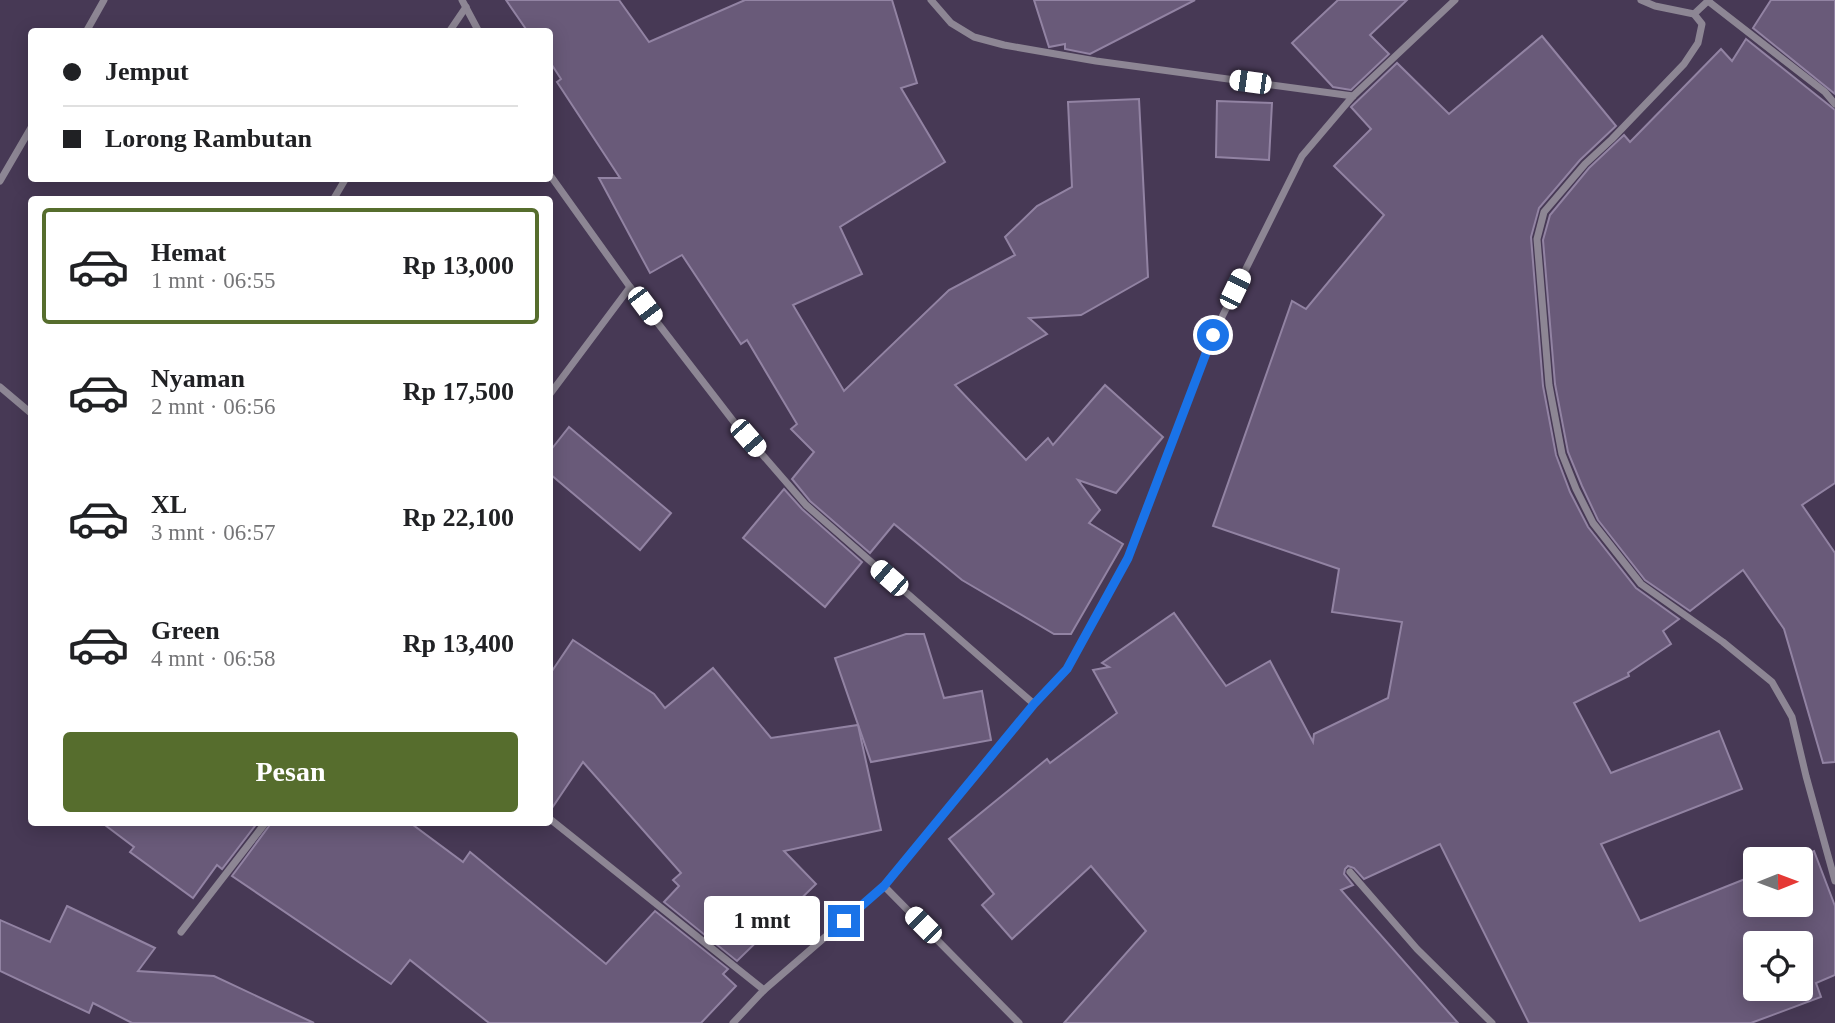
<!DOCTYPE html>
<html lang="id">
<head>
<meta charset="utf-8">
<style>
	body { margin:0; font-family:"Times New Roman",serif; background:#f2f2f2; color:#202124; height:100vh; display:flex; flex-direction:column; font-size:26px; white-space:nowrap }
	* { box-sizing:border-box; margin:0 }
	p { font-size:23px; color:#757577 }
	.icon { flex:none; width:38px; height:38px; fill:none; stroke:currentColor; stroke-width:2; stroke-linecap:round; stroke-linejoin:round }
	.map { position:relative; flex:1; overflow:hidden }
	.drawer { position:absolute; left:28px; top:196px; width:525px; height:630px; display:flex; flex-direction:column; background:#fff; border-radius:7px; box-shadow:0 4px 18px #0003 }
	.drawer>* { flex:none }
	.banner { position:absolute; left:28px; top:28px; width:525px; height:154px; border-radius:7px; box-shadow:0 4px 18px #0003; display:grid; align-content:center; height:154px; padding:0 35px; background:#fff }
	.needle { width:46px; rotate:89deg }
	.fabs { position:absolute; left:1743px; top:847px; display:grid; gap:14px }
	.fabs a { display:grid; place-items:center; width:70px; height:70px; border-radius:7px; background:#fff; box-shadow:0 4px 18px #0003; font-size:35px }
	.end { position:absolute; width:32px; height:32px; margin:-16px; border:9px solid #1a73e8; background:#fff; box-shadow:0 0 0 4px #fff }
	.from { border-radius:50% }
	.bubble { position:absolute; height:49px; border-radius:7px; background:#fff; box-shadow:0 4px 18px #0003; font-size:23px; font-weight:600; line-height:49px; text-align:center }
	.car { position:absolute; width:21px; height:42px; margin:-21px -10px; border-radius:9px; box-shadow:0 0 5px 2px #0007; background:linear-gradient(#fff 24%,#345 0 40%,#fff 0 76%,#345 0 86%,#fff 0) }
	.banner b { display:flex; align-items:center; gap:24px; height:66px; font-size:26px }
	.banner b+b { border-top:2px solid #e0e0e0 }
	.banner i { width:18px; height:18px; background:#202124 }
	ul { padding:12px 0 0; list-style:none }
	li { display:flex; align-items:center; gap:21px; height:116px; margin:0 14px 10px; padding:0 21px; border:4px solid transparent; border-radius:7px }
	li div { flex:1 }
	li b { display:block; font-size:26px }
	li em { font-style:normal; font-weight:600 }
	li.on { border-color:#566d2d }
	li>.icon { width:63px; height:63px; stroke-width:1.5 }
	.primary-button { display:flex; gap:14px; margin-top:auto; padding:14px 35px }
	.primary-button a { flex:1; height:80px; border-radius:7px; background:#566d2d; color:#fff; font-size:28px; font-weight:600; line-height:80px; text-align:center }
	.map>svg:first-child { display:block }
	.building { fill:#695a79; stroke:#9283a3; stroke-width:2; fill-rule:evenodd }
	.lines { fill:none; stroke-linecap:round; stroke-linejoin:round }
	.street { stroke:#8d8694; stroke-width:7 }
	.route { stroke:#1a73e8; stroke-width:9 }
</style>
</head>
<body>
<div class="map">
<svg width="1835" height="1023" viewBox="0 0 1835 1023">
	<rect width="100%" height="100%" fill="#473955"/>
	<g class="building">
		<polygon points="506,0 619,0 649,42 745,0 892,0 917,83 901,88 945,162 840,227 862,274 793,305 844,391 949,290 1015,255 1005,237 1037,206 1072,187 1068,102 1139,99 1148,277 1081,315 1029,318 1047,334 955,385 1026,460 1048,438 1053,445 1105,385 1163,437 1116,493 1078,480 1100,510 1089,523 1123,544 1071,634 1054,634 962,580 894,524 870,553 810,501 792,479 814,452 791,429 797,424 747,340 741,344 682,255 650,273 599,178 620,178 557,82 561,79 550,62 550,32 528,32"/>
		<polygon points="1034,0 1195,0 1090,54 1065,49 1065,44 1049,47"/>
		<polygon points="1338,0 1407,0 1370,35 1389,54 1351,90 1333,87 1292,43"/>
		<polygon points="1771,0 1835,0 1835,94 1753,28"/>
		<path d="M 1542,36 L 1616,126 L 1580,160 L 1539,208 L 1531,237 L 1543,386 L 1556,455 L 1570,492 L 1588,527 L 1636,588 L 1679,619 L 1663,631 L 1671,644 L 1628,673 L 1629,676 L 1574,703 L 1611,773 L 1719,731 L 1742,789 L 1601,844 L 1640,921 L 1755,875 L 1755,905 L 1801,905 L 1801,859 L 1794,859 L 1814,851 L 1835,906 L 1835,975 L 1816,983 L 1821,997 L 1751,1023 L 1529,1023 L 1440,844 L 1364,879 L 1354,868 L 1348,866 L 1345,869 L 1344,874 L 1353,885 L 1341,890 L 1458,1023 L 1064,1023 L 1146,931 L 1091,866 L 1012,939 L 982,905 L 994,894 L 949,839 L 1047,759 L 1050,763 L 1117,713 L 1093,670 L 1109,667 L 1102,663 L 1174,613 L 1226,686 L 1270,661 L 1313,742 L 1314,734 L 1388,698 L 1402,622 L 1332,612 L 1339,569 L 1213,526 L 1292,301 L 1306,309 L 1384,215 L 1334,166 L 1371,129 L 1351,107 L 1397,63 L 1449,114 ZM 1755,943 L 1801,943 L 1801,989 L 1755,989 Z"/>
		<polygon points="1746,39 1835,110 1835,483 1802,505 1835,553 1835,762 1823,763 1784,629 1743,570 1690,611 1645,580 1598,520 1582,486 1568,452 1555,384 1543,240 1550,215 1589,168 1624,135 1630,142 1721,49 1732,61"/>
		<polygon points="1217,101 1272,103 1269,160 1216,157"/>
		<polygon points="569,427 671,513 640,550 550,474 550,451"/>
		<polygon points="784,489 802,509 862,562 825,607 743,538"/>
		<polygon points="906,634 924,634 944,698 982,691 991,740 871,762 835,658"/>
		<polygon points="573,640 654,694 665,708 713,668 771,738 858,725 881,830 784,851 816,884 737,961 664,902 679,886 673,880 681,873 583,762 550,811 550,674"/>
		<polygon points="101,822 258,822 222,869 217,865 193,898 130,852 134,847"/>
		<polygon points="272,822 409,822 463,862 470,852 606,964 655,911 728,969 723,974 736,986 701,1023 489,1023 410,960 391,984 232,876"/>
		<polygon points="67,906 155,948 138,971 214,976 314,1023 132,1023 93,1003 89,1013 0,971 0,920 50,942"/>
	</g>
	<g class="lines">
		<g class="street">
			<polyline points="462,0 479,32"/>
			<polyline points="931,0 951,23 974,37 1004,45 1096,61 1353,96"/>
			<polyline points="1641,0 1655,6 1694,14 1709,0"/>
			<polyline points="1708,1 1825,92 1835,104"/>
			<polyline points="1694,14 1702,24 1698,43 1684,64 1612,139 1585,164 1544,212 1537,239 1549,385 1562,454 1576,489 1593,523 1641,584 1723,642 1772,682 1792,717 1806,776 1835,881"/>
			<polyline points="86,32 104,0"/>
			<polyline points="449,32 466,7"/>
			<polyline points="550,175 630,287 734,422 806,505 1034,704"/>
			<polyline points="0,181 32,126"/>
			<polyline points="333,200 346,178"/>
			<polyline points="0,387 32,414"/>
			<polyline points="550,394 630,287"/>
			<polyline points="550,819 764,990"/>
			<polyline points="1350,872 1417,949 1492,1023"/>
			<polyline points="884,886 1019,1023"/>
			<polyline points="181,932 266,822"/>
			<polyline points="733,1023 764,990 884,886 1034,704 1067,669 1128,558 1213,335 1302,156 1353,96 1455,0"/>
		</g>
	</g>
	<g class="lines">
		<polyline class="route" points="844,921 884,886 1034,704 1067,669 1128,558 1213,335"/>
	</g>
</svg>
<div class="fabs">
<a><svg class="needle" viewBox="-14 -14 28 28"><path d="M0-13l5 13h-10z" fill="#e53935"/><path d="M0 13l5-13h-10z" fill="#757577"/></svg></a>
<a><svg class="icon" aria-label="locate" viewBox="0 0 24 24"><circle cx="12" cy="12" r="6"/><path d="M12 2v4M12 18v4M2 12h4M18 12h4"/></svg></a>
</div>
<i class="end from" style="left:1213px;top:335px"></i>
<i class="end" style="left:844px;top:921px"></i>
<div class="bubble" style="left:704px;top:896px;width:116px">1 mnt</div>
<i class="car" style="left:1250px;top:82px;rotate:278deg"></i>
<i class="car" style="left:1235px;top:289px;rotate:26deg"></i>
<i class="car" style="left:645px;top:306px;rotate:143deg"></i>
<i class="car" style="left:748px;top:438px;rotate:139deg"></i>
<i class="car" style="left:889px;top:578px;rotate:311deg"></i>
<i class="car" style="left:923px;top:925px;rotate:315deg"></i>
<div class="banner">
<b><i class="from"></i>Jemput</b>
<b><i></i>Lorong Rambutan</b>
</div>
<section class="drawer">
<ul>
<li class="on"><svg class="icon" aria-label="car" viewBox="0 0 24 24"><path d="M5 17H2v-5l4-1 3-4h7l3 4 3 1v5h-3M9 17h6M6 11h13"/><circle cx="7" cy="17" r="2"/><circle cx="17" cy="17" r="2"/></svg><div><b>Hemat</b><p>1 mnt · 06:55</p></div><em>Rp 13,000</em></li>
<li><svg class="icon" aria-label="car" viewBox="0 0 24 24"><path d="M5 17H2v-5l4-1 3-4h7l3 4 3 1v5h-3M9 17h6M6 11h13"/><circle cx="7" cy="17" r="2"/><circle cx="17" cy="17" r="2"/></svg><div><b>Nyaman</b><p>2 mnt · 06:56</p></div><em>Rp 17,500</em></li>
<li><svg class="icon" aria-label="car" viewBox="0 0 24 24"><path d="M5 17H2v-5l4-1 3-4h7l3 4 3 1v5h-3M9 17h6M6 11h13"/><circle cx="7" cy="17" r="2"/><circle cx="17" cy="17" r="2"/></svg><div><b>XL</b><p>3 mnt · 06:57</p></div><em>Rp 22,100</em></li>
<li><svg class="icon" aria-label="car" viewBox="0 0 24 24"><path d="M5 17H2v-5l4-1 3-4h7l3 4 3 1v5h-3M9 17h6M6 11h13"/><circle cx="7" cy="17" r="2"/><circle cx="17" cy="17" r="2"/></svg><div><b>Green</b><p>4 mnt · 06:58</p></div><em>Rp 13,400</em></li>
</ul>
<div class="primary-button"><a>Pesan</a></div>
</section>
</div>
</body>
</html>
